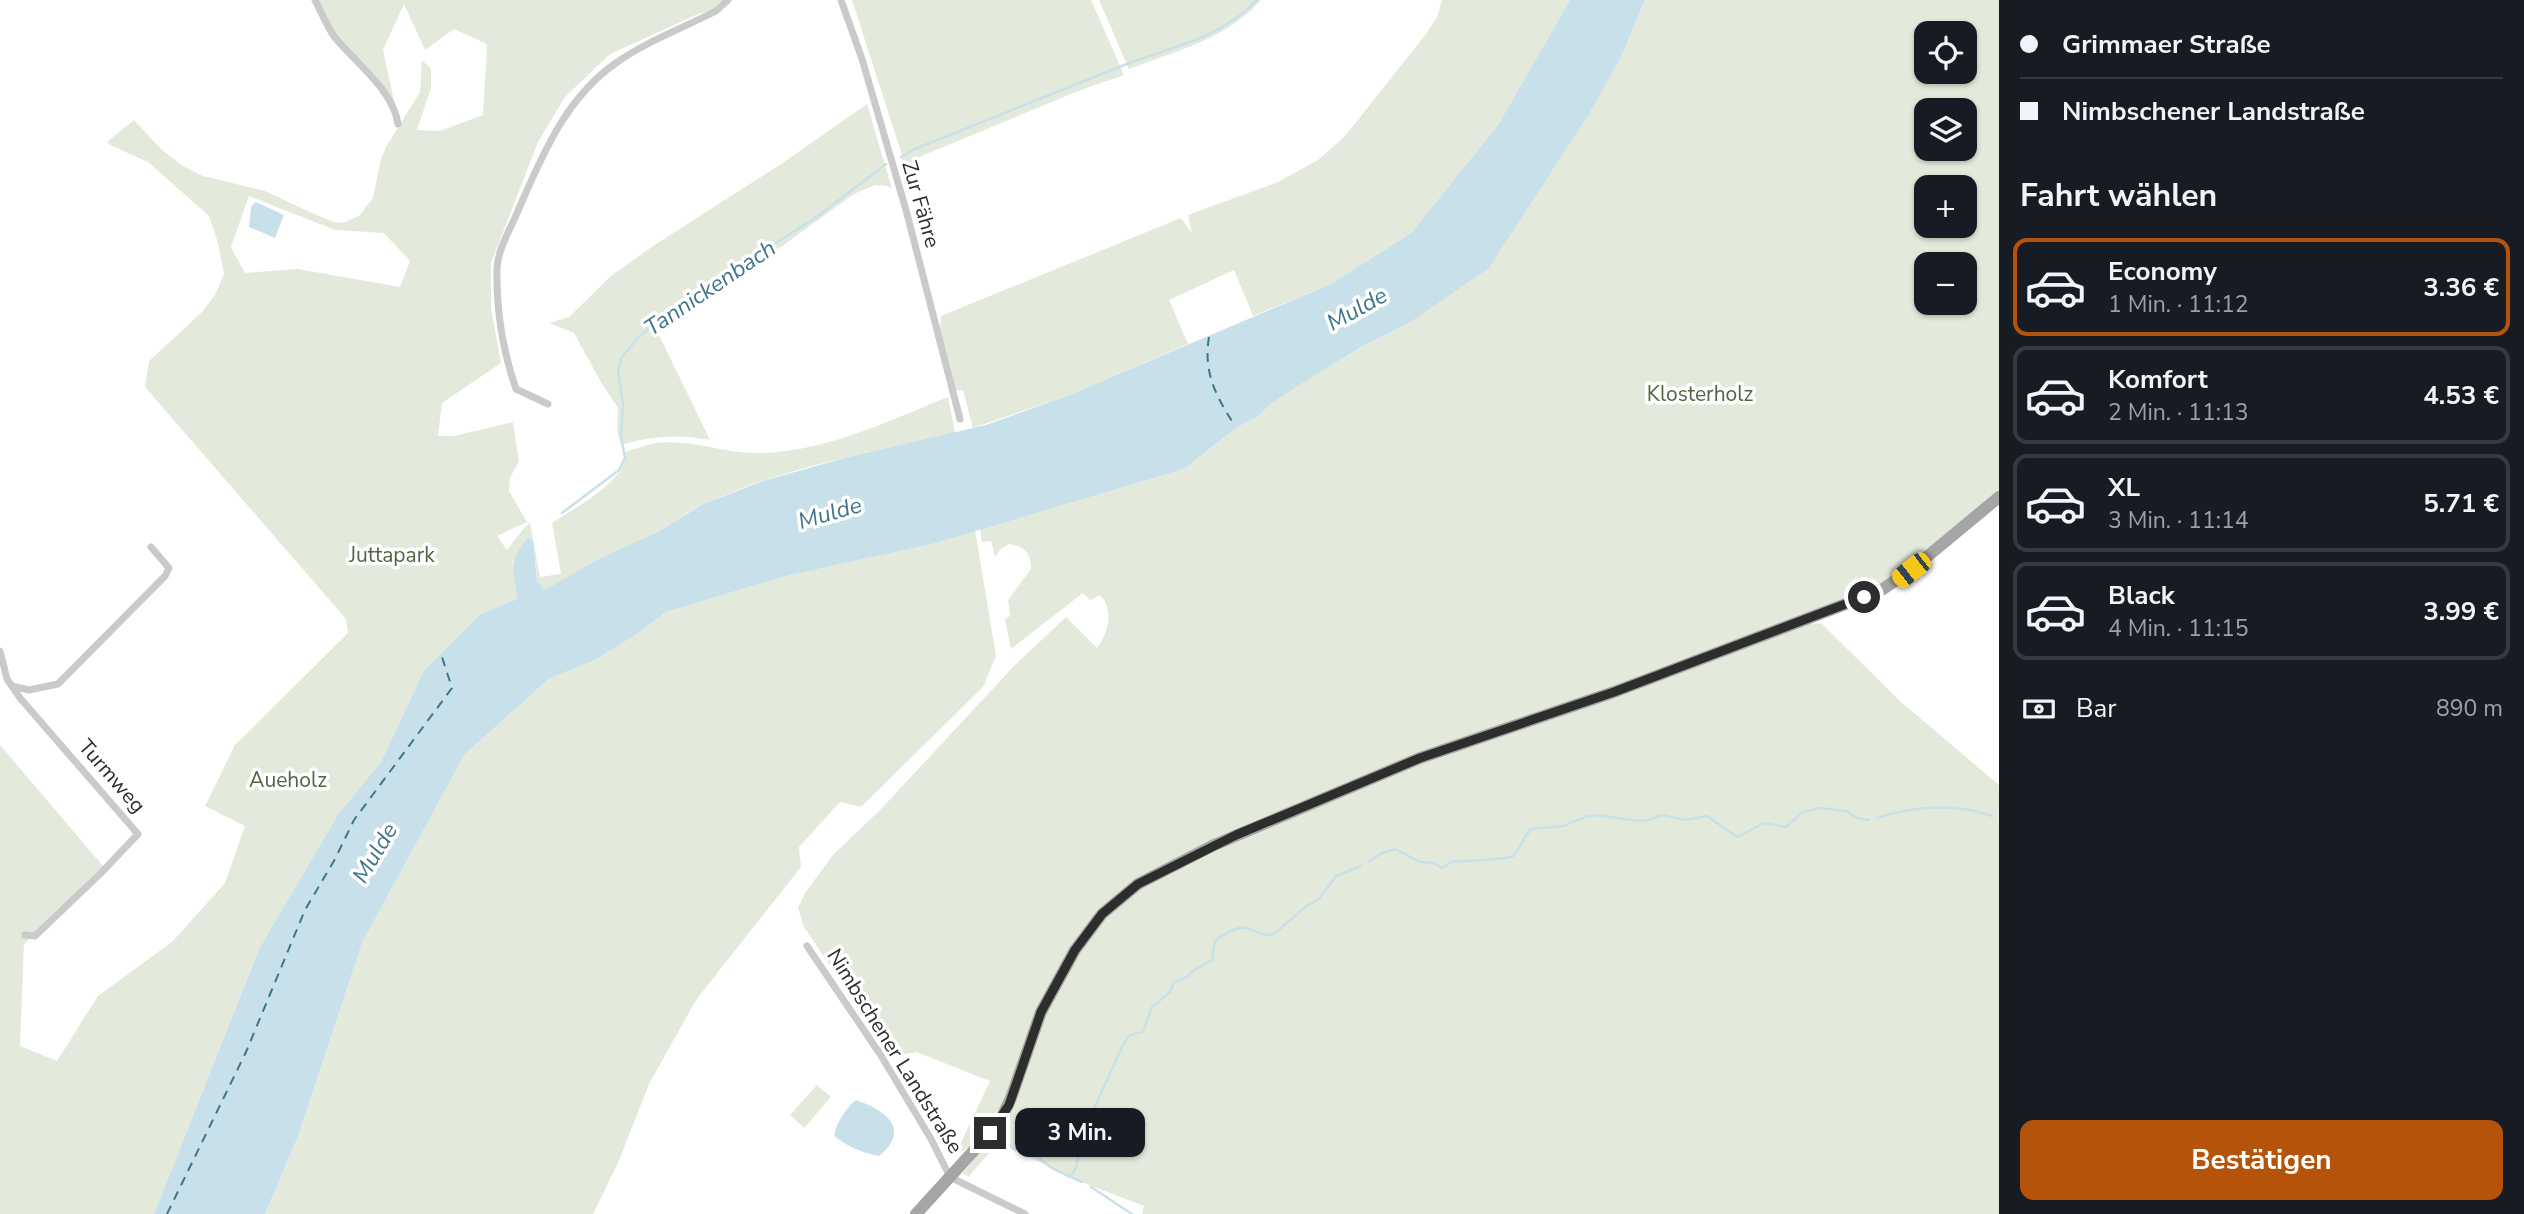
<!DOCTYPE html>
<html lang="de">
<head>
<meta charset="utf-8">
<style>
	body { margin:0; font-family:"Nunito Sans",sans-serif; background:#20242c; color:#f1f3f6; height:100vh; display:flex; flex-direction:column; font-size:26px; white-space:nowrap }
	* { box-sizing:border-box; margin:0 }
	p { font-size:23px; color:#9ea1a6 }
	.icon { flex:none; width:38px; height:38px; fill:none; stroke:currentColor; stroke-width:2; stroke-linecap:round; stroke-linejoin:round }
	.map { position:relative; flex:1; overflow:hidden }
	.sheet { display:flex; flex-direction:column; background:#171b24; width:525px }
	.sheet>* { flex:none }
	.hud { display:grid; align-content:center; height:154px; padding:0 21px; background:#171b24 }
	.buttons { position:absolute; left:1914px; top:21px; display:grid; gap:14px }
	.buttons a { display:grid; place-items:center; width:63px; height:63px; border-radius:14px; background:#171b24; box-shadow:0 2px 5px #0004; font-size:35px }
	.end { position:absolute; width:32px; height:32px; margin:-16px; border:9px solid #2d2d2d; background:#fff; box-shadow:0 0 0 4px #fff }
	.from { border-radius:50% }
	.bubble { position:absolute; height:49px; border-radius:14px; background:#171b24; box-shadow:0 2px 5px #0004; font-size:23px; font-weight:700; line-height:49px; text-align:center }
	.car { position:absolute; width:21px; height:42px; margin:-21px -10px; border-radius:9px; box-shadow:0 0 5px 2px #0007; background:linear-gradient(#f5c518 24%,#345 0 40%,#f5c518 0 76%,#345 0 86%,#f5c518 0) }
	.hud b { display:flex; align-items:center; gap:24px; height:66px; font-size:26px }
	.hud b+b { border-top:2px solid #363941 }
	.hud i { width:18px; height:18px; background:#f1f3f6 }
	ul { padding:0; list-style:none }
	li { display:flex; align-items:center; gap:21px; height:98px; margin:0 14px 10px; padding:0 7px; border:4px solid #363941; border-radius:14px }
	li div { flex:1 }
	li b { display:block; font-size:26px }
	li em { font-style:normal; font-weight:700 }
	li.active { border-color:#b45309 }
	li>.icon { width:63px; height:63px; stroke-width:1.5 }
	h2 { padding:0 21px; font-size:32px; line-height:84px }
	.pay { display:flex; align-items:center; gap:18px; height:77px; padding:0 21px; font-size:26px }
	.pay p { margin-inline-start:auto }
	.primary-button { display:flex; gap:14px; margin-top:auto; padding:14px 21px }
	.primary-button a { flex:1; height:80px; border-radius:14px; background:#b45309; color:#fff; font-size:28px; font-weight:700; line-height:80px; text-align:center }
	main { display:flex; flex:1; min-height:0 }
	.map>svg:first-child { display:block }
	.green { fill:#e4eadb; fill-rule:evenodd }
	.water { fill:#c8e0e9 }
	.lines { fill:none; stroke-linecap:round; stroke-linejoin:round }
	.stream { stroke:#c8e0e9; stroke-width:2.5 }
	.ferry { stroke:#40758a; stroke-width:2; stroke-dasharray:9 7; stroke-linecap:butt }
	.minor { stroke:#cacaca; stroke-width:7 }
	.primary { stroke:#a5a5a5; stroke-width:12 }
	.route { stroke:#2d2d2d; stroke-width:9 }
	.labels { text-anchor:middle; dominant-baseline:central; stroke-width:7; stroke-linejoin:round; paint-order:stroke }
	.street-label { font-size:21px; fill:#2d2d2d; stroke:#fff }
	.park-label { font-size:21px; fill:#54653d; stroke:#fff }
	.water-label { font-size:23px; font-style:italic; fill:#40758a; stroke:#fff }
</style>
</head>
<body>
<main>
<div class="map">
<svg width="1999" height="1214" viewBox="0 0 1999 1214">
	<rect width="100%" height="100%" fill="#fff"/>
	<g class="green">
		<path d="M 315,0 L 728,0 L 715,9 L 696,15 L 610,54 L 565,97 L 538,142 L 491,263 L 491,308 L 501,363 L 442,403 L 438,436 L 454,436 L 513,422 L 519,461 L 510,478 L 509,491 L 527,522 L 497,536 L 507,550 L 524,528 L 530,523 L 540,577 L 561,574 L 552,523 C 573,509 630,479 625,452 C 635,449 646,445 656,443 C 689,439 721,452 753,453 C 821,454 886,422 948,397 L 955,433 C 871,452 782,468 704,504 C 688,511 674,523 658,531 C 620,551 582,569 545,590 L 537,582 L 536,564 L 513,561 L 517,599 L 480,614 L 424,670 L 381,762 L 339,813 L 260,947 L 154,1214 L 0,1214 L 0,745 L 103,866 L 24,944 L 20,1046 L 57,1061 L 98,996 L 173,941 L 225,883 L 245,826 L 205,806 L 235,745 L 348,633 L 346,619 L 145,387 L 149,361 L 202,312 L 215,295 L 224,274 L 218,243 L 209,216 L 148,162 L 110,145 L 107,142 L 134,120 L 162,150 L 183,166 L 203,176 L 265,191 L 312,213 L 334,222 L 343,223 L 359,216 L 373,198 L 381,159 L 386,147 L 420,92 L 422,60 L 431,69 L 431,88 L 417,130 L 440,131 L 483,115 L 487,44 L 454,29 L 425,50 L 404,4 L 383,50 L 396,110 L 335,37 ZM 249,196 L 335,230 L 384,233 L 410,261 L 400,287 L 298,269 L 245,273 L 231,247 Z"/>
		<polygon points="852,0 1091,0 1124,75 1078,91 924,155 903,166 901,152"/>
		<path d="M 1099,0 L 1261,0 C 1227,39 1176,51 1129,69 Z"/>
		<polygon points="1442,0 1570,0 1498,125 1411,233 1331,284 1253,316 1234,270 1169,300 1188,344 1069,395 973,428 963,390 952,391 939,342 941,316 1181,218 1192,233 1188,215 1278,182 1318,160 1345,136 1426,34 1437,17"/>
		<path d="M 1645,0 L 1999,0 L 1999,491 L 1908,566 L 1878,587 L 1213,842 L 1089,923 L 1002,1109 L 978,1141 L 963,1151 L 957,1151 L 990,1081 L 916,1052 L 892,1057 L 851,991 L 828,963 L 804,927 L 798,908 L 805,893 L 833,855 L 882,808 L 1014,666 L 1066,617 L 1097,648 C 1108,633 1115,611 1100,595 L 1090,600 L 1083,593 L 1011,649 L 1005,619 L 1010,616 L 1008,600 L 1031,569 C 1031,553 1025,547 1009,544 L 1000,550 L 995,557 L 991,541 L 982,542 L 980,529 L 1184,469 L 1236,428 L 1257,417 L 1271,404 L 1298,386 L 1361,347 L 1409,323 L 1622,55 ZM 1927,33 L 1965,33 L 1965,72 L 1927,72 ZM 1927,110 L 1965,110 L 1965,149 L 1927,149 ZM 1927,187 L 1965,187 L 1965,226 L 1927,226 ZM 1927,264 L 1965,264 L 1965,303 L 1927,303 Z"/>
		<path d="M 867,104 L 892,189 L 887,186 L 875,185 L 854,194 L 745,273 L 678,315 L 658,333 L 710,440 C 678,434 652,436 621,445 L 617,431 L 618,408 L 602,384 L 574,333 L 549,323 L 569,317 L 611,276 L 653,246 L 781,164 Z"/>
		<polygon points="975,530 996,656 983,687 861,807 840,802 799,847 801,867 696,1000 649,1084 618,1163 593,1214 265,1214 299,1134 362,943 465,754 550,678 591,662 636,635 666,612 782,577 932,544"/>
		<polygon points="1821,623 1900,701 1999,785 1999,1214 1142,1214 1144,1206 1076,1180 999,1142 968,1177 963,1173 993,1136 1046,1014 1068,971 1096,928 1134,892 1192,860 1380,778 1801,625"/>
		<polygon points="817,1085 831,1097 804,1128 790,1115"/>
	</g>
	<g class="water">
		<path d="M 1570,0 L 1645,0 L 1622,55 L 1590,112 L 1489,268 L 1409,323 L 1361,347 L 1298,386 L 1271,404 L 1257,417 L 1236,428 L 1184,469 L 932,544 L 782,577 L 666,612 L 636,635 L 591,662 L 550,678 L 465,754 L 362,943 L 299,1134 L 265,1214 L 154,1214 L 260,947 L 300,879 L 339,813 L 381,762 L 424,670 L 480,614 L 517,599 C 514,569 507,562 528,538 L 533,541 L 537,581 L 545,590 L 597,560 L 659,531 L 703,504 L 763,481 L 848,457 L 986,425 L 1069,395 L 1331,284 L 1411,233 L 1498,125 Z"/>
		<polygon points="256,202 284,215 275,238 249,227 251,207"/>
		<path d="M 856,1100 C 885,1110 912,1129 879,1156 C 862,1153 847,1146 834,1136 C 836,1123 846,1108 856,1100 Z"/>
	</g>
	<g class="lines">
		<g class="stream">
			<path d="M 901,157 L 915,149 C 983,121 1051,94 1119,67 C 1167,48 1221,39 1257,0"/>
			<polyline points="562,513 619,470 625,458 621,436 623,405 618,370 622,357 638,338 664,315 818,216 886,164"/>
			<path d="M 1877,818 C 1913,806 1956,803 1992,816"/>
			<path d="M 1368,862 L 1382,853 L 1395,849 L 1420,862 L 1433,863 L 1442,868 L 1453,861 C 1458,862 1510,859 1513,856 C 1521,849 1523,837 1531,829 L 1563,826 L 1585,817 L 1598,815 L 1638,821 L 1649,820 L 1661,815 L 1686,820 L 1707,816 L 1737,837 L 1764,823 L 1786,827 L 1801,813 L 1820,808 L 1846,811 L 1857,818 L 1869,820"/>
			<path d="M 998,1141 L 1016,1150 L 1024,1148 L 1035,1151 C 1045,1169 1064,1173 1082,1182"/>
			<path d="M 1069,1177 C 1080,1169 1076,1158 1080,1147 C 1091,1111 1109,1076 1125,1041 L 1130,1035 L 1143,1032 L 1152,1007 L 1170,992 L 1174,982 L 1187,977 L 1194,970 L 1212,960 C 1214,954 1212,944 1217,939 C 1220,935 1227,934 1231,931 C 1250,921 1256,937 1273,935 L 1305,907 L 1319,899 L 1336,876 L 1361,866"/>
			<polyline points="1091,1187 1132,1214"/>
		</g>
		<g class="ferry">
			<path d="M 1209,337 C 1203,373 1216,396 1235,426"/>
			<polyline points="167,1214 246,1052 305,910 335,859 354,820 452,688 442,657 438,654"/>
		</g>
		<g class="minor">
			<path d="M 315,0 C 321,12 326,24 333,35 C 354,62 393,89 398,124"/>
			<polyline points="841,0 862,59 906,210 960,419"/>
			<path d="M 548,404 L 516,389 C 503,351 496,308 497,268 C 498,249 510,230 517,213 C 541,158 565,98 616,63 C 647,41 683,28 716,11 L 728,0"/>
			<polyline points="0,651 7,679 20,698 138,834 101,873 35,936 25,935"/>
			<polyline points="12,686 29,690 58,684 165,576 169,568 151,547"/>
			<polyline points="807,946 880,1054 931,1139 950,1177 1025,1214"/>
		</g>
		<polyline class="primary" points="916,1214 999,1123 1011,1098 1041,1012 1075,950 1102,914 1138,884 1214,845 1420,758 1614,692 1880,591 1911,570 1999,497"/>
	</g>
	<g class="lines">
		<polyline class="route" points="990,1133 1009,1105 1041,1012 1075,950 1102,914 1138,884 1236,835 1420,758 1614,692 1864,597"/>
	</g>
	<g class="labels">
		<g class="street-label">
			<text transform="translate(921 204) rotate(74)">Zur Fähre</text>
			<text transform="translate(112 776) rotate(49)">Turmweg</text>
			<text transform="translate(895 1051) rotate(58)">Nimbschener Landstraße</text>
		</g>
		<g class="park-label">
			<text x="1700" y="394">Klosterholz</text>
			<text x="392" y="555">Juttapark</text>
			<text x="288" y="780">Aueholz</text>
		</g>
		<g class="water-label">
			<text transform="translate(710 288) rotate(-34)">Tannickenbach</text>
			<text transform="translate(1357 309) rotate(-29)">Mulde</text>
			<text transform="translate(830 513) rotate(-16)">Mulde</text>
			<text transform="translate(375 853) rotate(-59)">Mulde</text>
		</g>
	</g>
</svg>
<div class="buttons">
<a><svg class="icon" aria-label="locate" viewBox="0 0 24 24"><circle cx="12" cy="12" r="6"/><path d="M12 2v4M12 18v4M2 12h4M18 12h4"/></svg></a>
<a><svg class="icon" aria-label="layers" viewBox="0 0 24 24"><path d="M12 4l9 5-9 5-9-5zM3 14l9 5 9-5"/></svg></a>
<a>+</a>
<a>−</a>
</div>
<i class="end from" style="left:1864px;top:597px"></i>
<i class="end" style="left:990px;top:1133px"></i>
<div class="bubble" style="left:1015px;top:1108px;width:130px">3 Min.</div>
<i class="car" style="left:1911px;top:570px;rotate:232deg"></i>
</div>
<section class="sheet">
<div class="hud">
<b><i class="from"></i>Grimmaer Straße</b>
<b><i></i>Nimbschener Landstraße</b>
</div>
<h2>Fahrt wählen</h2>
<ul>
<li class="active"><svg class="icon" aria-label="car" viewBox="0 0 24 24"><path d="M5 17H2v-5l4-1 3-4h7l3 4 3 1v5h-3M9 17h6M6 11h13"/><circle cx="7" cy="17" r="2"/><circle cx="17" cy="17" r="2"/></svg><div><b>Economy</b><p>1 Min. · 11:12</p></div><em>3.36 €</em></li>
<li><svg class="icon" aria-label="car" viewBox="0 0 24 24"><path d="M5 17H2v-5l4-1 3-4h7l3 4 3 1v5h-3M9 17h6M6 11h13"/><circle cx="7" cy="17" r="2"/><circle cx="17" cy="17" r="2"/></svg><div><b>Komfort</b><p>2 Min. · 11:13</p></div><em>4.53 €</em></li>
<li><svg class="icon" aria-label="car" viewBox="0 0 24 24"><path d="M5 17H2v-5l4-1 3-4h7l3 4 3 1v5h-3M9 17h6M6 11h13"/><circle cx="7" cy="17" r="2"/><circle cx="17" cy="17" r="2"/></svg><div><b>XL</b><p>3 Min. · 11:14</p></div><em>5.71 €</em></li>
<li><svg class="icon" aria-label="car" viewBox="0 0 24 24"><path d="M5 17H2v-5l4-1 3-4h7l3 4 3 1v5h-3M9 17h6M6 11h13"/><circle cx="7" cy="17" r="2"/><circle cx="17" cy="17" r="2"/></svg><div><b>Black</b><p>4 Min. · 11:15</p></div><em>3.99 €</em></li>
</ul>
<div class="pay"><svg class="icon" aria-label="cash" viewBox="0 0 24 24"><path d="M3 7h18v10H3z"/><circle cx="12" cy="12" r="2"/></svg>Bar<p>890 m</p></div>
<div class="primary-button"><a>Bestätigen</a></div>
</section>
</main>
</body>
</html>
